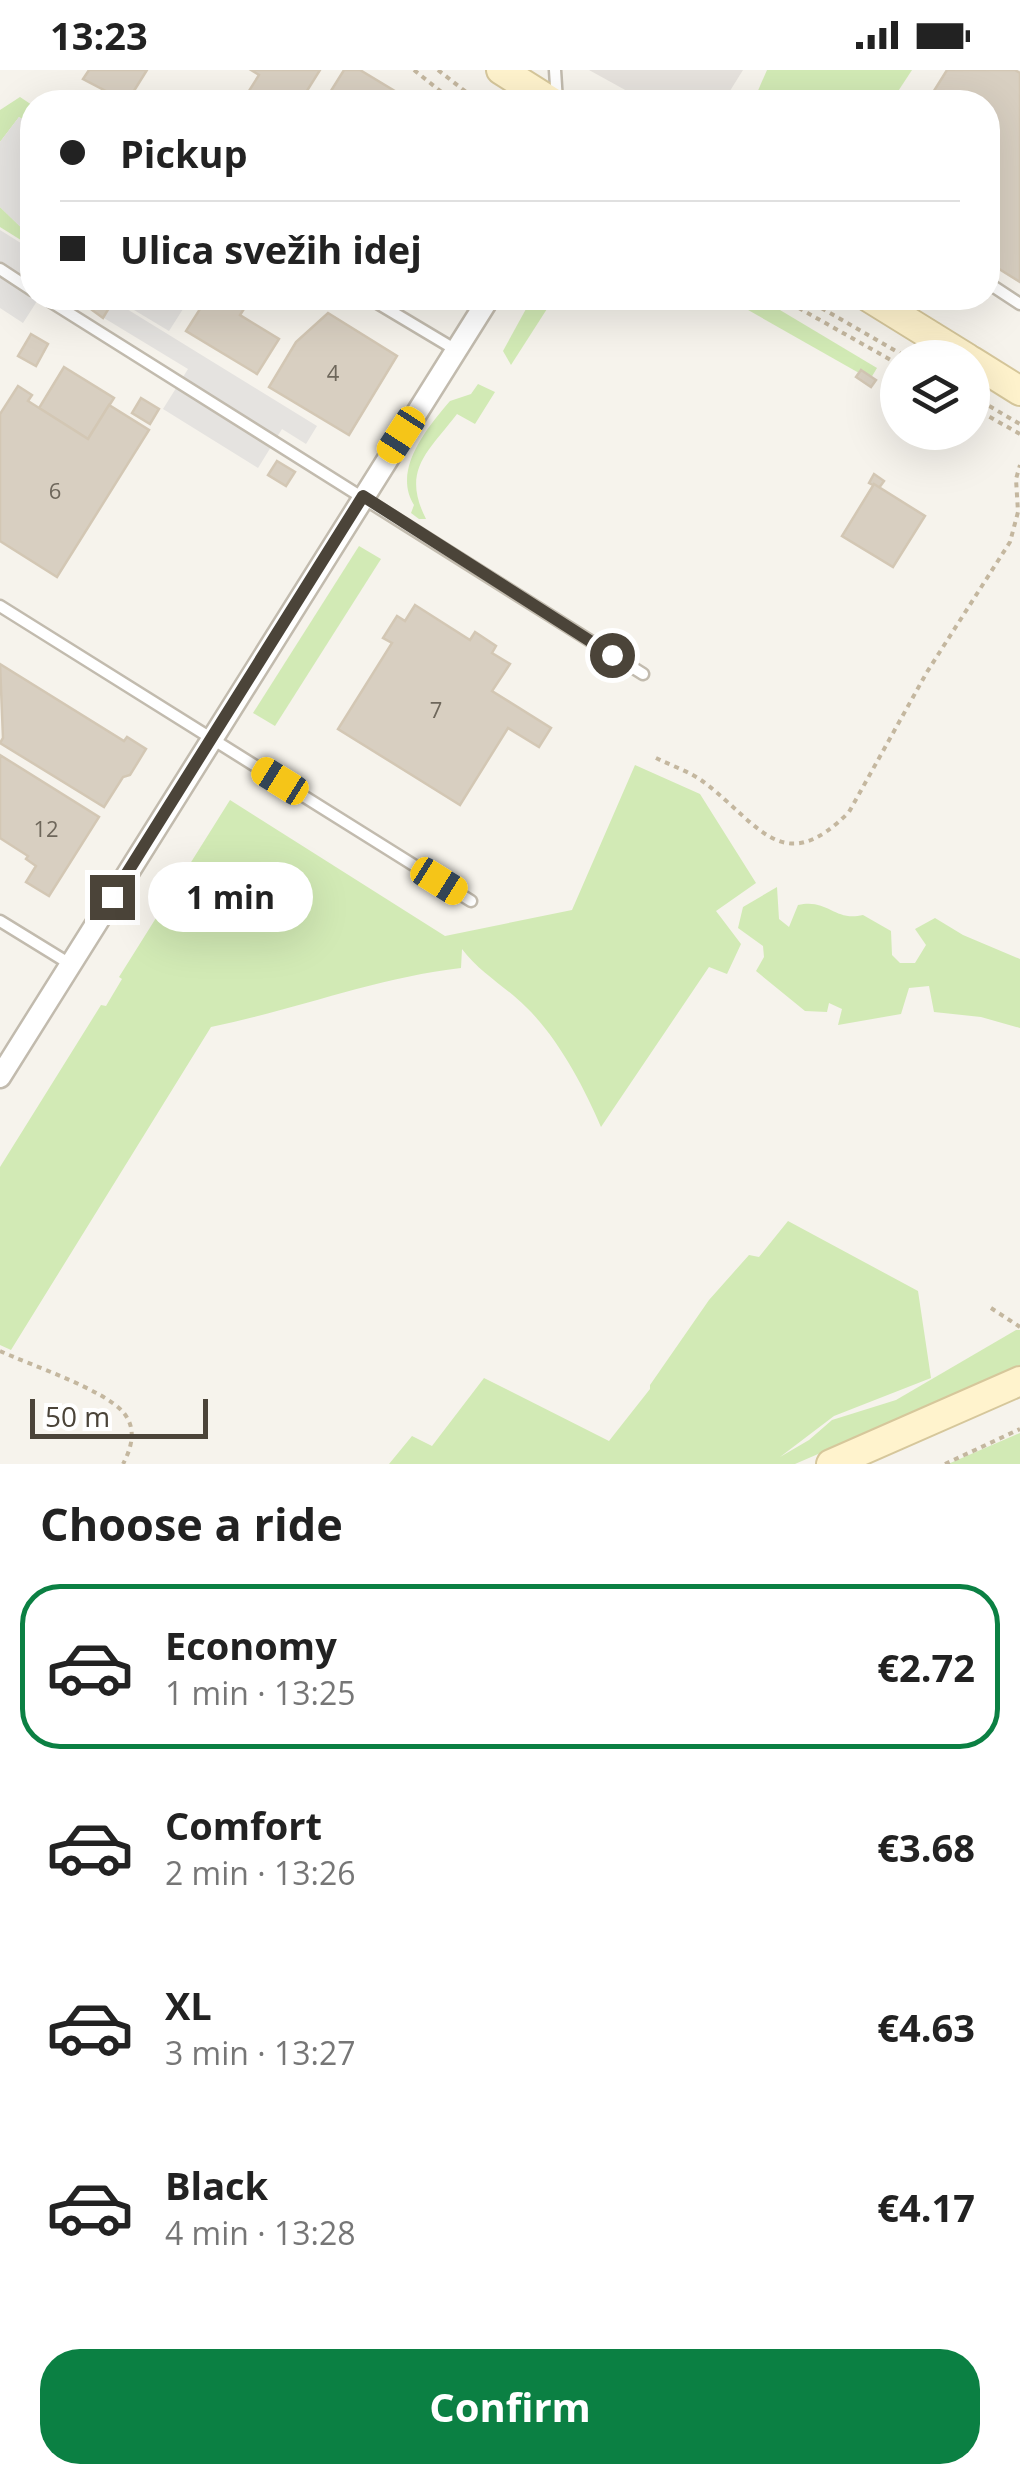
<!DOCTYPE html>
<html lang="en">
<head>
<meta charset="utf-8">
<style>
	body { margin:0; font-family:"Open Sans",sans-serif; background:#f6f6f6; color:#222; height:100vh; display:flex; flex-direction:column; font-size:38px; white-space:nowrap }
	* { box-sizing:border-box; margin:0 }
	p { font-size:32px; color:#767676 }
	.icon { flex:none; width:55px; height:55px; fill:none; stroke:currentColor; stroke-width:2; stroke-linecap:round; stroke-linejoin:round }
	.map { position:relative; height:1394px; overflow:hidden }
	.drawer { display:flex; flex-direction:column; background:#fff; flex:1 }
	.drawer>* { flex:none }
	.hud { position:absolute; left:20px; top:20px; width:980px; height:220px; border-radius:40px; box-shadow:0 10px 40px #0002; display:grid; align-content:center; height:220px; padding:0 40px; background:#fff }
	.buttons { position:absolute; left:880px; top:270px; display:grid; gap:20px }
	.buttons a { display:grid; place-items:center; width:110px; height:110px; border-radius:50%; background:#fff; box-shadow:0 10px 40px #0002; font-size:50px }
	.scale { position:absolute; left:30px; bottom:25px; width:178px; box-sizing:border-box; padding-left:10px; border:5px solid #4b4439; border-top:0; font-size:28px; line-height:35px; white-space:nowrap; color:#4b4439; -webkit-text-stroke:8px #fff; paint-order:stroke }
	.end { position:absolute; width:45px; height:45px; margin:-22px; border:12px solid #4b4439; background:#fff; box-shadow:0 0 0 5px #fff }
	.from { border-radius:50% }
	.bubble { position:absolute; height:70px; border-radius:35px; background:#fff; box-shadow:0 10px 40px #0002; font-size:32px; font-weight:700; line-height:70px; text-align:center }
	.car { position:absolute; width:30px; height:60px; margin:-30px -15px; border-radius:12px; box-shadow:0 0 8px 2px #0007; background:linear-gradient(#f5c518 24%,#345 0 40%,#f5c518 0 76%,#345 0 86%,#f5c518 0) }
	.hud b { display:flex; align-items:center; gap:35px; height:95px; font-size:38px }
	.hud b+b { border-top:2px solid #e0e0e0 }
	.hud i { width:25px; height:25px; background:#222 }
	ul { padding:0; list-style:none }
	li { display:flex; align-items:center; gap:30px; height:165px; margin:0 20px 15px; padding:0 20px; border:5px solid transparent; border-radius:40px }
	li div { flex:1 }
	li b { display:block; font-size:38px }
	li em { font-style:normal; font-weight:700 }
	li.selected { border-color:#0b8043 }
	li>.icon { width:90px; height:90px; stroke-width:1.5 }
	h2 { padding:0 40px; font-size:45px; line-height:120px }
	.button { display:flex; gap:20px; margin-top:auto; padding:20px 40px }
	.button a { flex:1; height:115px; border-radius:40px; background:#0b8043; color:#fff; font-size:40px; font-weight:700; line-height:115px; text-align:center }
	.status { display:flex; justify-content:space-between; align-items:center; height:70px; padding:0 50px; background:#fff; direction:ltr }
	.status svg { height:28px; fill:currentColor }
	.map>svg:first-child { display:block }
	.industrial { fill:#e6e2dd }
	.green { fill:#d2eab5 }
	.parking { fill:#e5e3e0 }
	.building { fill:#d8cfc1; stroke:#d3c7b4; stroke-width:2.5 }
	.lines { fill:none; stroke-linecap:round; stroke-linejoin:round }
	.lane-casing { stroke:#c2bbae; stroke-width:15 }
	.street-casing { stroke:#c2bbae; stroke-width:25 }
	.secondary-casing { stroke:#d6c79b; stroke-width:32 }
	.path { stroke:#c4b79f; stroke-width:4; stroke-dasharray:5 5; stroke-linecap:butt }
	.lane { stroke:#fff; stroke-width:10 }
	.street { stroke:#fff; stroke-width:20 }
	.secondary { stroke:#fff3cd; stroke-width:28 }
	.route { stroke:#4b4439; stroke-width:12 }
	.labels { text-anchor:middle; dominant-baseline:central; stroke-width:8; stroke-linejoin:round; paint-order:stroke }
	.number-label { font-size:22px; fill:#6e675b }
</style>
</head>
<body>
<div class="status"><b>13:23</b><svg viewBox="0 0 49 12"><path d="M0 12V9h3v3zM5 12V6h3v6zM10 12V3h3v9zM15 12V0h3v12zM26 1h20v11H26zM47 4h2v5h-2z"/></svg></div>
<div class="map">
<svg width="1020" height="1394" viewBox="0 0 1020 1394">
	<rect width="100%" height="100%" fill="#f6f3ec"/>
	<polygon class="industrial" points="589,0 743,0 723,32 647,32"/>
	<g class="green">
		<polygon points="767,0 912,0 891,32 753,32"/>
		<polygon points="20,27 32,35 32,55 19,47 0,72 0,40"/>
		<polygon points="0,137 32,168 32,177 0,157"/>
		<polygon points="532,228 554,228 511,295 503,281"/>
		<polygon points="727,228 760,228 877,298 871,308 859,303"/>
		<path d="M 478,314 L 495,322 L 475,354 L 457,344 C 428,382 401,400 426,449 L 419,449 L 411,443 L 414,435 C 392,400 427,358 450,331 L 471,324 Z"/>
		<polygon points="359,476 381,489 275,656 253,643"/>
		<path d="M 635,695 L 700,724 L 756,813 L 716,841 L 741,874 L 727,904 L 709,897 L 601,1057 C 584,1017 558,968 526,937 C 505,916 480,903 462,879 L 461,898 C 375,908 295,940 211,957 L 11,1280 L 0,1275 L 0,1097 L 101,935 L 106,936 L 122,909 L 119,907 L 230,730 L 445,866 L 572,840 Z"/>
		<path d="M 777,817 L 779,849 L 789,857 L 798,835 C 828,828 834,852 863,845 L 891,861 L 892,885 L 900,893 L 915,893 L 926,875 L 915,859 L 935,848 L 963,865 L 1020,889 L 1020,958 L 981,947 L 934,942 L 929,916 L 909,918 L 901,944 L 838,955 L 842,939 L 829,933 L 827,942 L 805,941 L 756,901 L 764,887 L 763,876 L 738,858 L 743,837 Z"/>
		<polygon points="788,1151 918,1221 931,1308 834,1346 780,1387 809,1370 832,1350 896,1330 1016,1260 1020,1260 1020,1297 795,1394 389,1394 412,1366 432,1376 484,1308 609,1371 650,1319 650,1315 709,1230 749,1185 759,1187"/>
		<polygon points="1020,1363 1020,1394 948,1394"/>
	</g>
	<g class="parking">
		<polygon points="19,47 32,55 32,168 0,137 0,72"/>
		<polygon points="0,160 32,180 32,228 39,228 23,253 0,238"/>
		<polygon points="71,228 109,228 317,356 306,374 282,359 258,398 163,339 188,299"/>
		<polygon points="114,228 190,228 169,261"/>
	</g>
	<g class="building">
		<polygon points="89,0 147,0 127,32 83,9"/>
		<polygon points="251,0 320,0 300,32 242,32 259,5"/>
		<polygon points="344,0 360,0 413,32 324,32"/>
		<polygon points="947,0 1015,0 1020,3 1020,212 988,192 988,32 927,32"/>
		<polygon points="99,228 112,233 103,248 92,240"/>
		<polygon points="207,228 251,228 240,245 279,269 257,304 186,261"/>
		<polygon points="328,243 397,286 349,365 269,317 296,272"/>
		<polygon points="31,264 48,274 36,296 18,286"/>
		<polygon points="64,297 114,328 88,369 39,338"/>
		<polygon points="861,300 876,310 871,317 856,307"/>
		<polygon points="18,316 32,325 28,331 88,369 109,335 149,360 57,507 0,471 0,344"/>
		<polygon points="141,328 159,339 150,354 132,343"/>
		<polygon points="277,391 295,402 286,416 268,405"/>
		<polygon points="874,404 884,411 879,418 869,413"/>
		<polygon points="874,414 925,446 893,497 842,466"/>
		<polygon points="415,535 470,570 475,562 496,576 492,583 510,594 492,621 551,658 539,677 508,658 460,735 338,659 392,573 383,568 397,546 405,551"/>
		<polygon points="0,594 124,671 127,667 146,679 130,705 123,707 104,737 0,673 3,668"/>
		<polygon points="0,685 99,747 49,826 26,812 36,796 26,789 28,786 0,768"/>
	</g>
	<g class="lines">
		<defs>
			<g id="lane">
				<polyline points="555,0 557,32"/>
				<polyline points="0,199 32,220"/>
				<polyline points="988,213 1020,234"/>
				<polyline points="45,228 643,604"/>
				<polyline points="369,228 456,280"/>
				<polyline points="0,536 471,831"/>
				<polyline points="0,851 70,894"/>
			</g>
			<polyline id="street" points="0,1007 489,228"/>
			<g id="secondary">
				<polyline points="501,0 552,32"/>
				<polyline points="870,228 967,288"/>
				<polyline points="972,291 1020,321"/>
				<polyline points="831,1394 1020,1311"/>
			</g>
		</defs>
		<use href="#lane" class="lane-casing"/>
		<use href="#street" class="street-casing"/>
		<use href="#secondary" class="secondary-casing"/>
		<g class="path">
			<polyline points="414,0 454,32"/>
			<polyline points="438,0 479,32"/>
			<polyline points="781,228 898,294"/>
			<polyline points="804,228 908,288"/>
			<polyline points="972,326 1020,354"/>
			<polyline points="972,337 1020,364"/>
			<path d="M 656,688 C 672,696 691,702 705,713 C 760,755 783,809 849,742 L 927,602 L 1010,472 L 1018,442 L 1016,409 L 1020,395"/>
			<polyline points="991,1238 1020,1257"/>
			<path d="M 0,1281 C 30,1295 103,1319 123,1342 C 137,1358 132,1377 123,1394"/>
			<polyline points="945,1394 1020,1359"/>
		</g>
		<use href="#lane" class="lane"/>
		<use href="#street" class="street"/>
		<use href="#secondary" class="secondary"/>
	</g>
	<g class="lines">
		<polyline class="route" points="112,827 363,426 612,585"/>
	</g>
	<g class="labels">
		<g class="number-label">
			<text x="333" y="302">4</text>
			<text x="55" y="420">6</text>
			<text x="436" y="639">7</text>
			<text x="46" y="758">12</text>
		</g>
	</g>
</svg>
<div class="buttons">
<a><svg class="icon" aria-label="layers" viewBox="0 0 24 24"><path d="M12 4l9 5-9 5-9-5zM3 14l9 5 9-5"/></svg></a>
</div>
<div class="scale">50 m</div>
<i class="end from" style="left:612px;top:585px"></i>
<i class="end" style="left:112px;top:827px"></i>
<div class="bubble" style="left:148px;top:792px;width:165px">1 min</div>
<i class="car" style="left:401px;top:365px;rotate:213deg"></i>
<i class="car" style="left:280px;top:711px;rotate:302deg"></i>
<i class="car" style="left:439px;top:811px;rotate:122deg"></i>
<div class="hud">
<b><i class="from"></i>Pickup</b>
<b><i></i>Ulica svežih idej</b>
</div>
</div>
<section class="drawer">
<h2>Choose a ride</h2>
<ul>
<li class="selected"><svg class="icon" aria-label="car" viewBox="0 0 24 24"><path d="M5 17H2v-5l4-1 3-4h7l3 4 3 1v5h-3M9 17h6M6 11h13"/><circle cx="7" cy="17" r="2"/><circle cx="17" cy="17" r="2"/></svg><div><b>Economy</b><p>1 min · 13:25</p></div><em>€2.72</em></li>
<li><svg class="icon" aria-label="car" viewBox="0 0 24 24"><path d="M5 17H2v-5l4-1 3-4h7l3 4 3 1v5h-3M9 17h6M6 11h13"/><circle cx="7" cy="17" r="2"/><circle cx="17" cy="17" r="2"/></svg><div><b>Comfort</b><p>2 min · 13:26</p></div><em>€3.68</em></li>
<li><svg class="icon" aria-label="car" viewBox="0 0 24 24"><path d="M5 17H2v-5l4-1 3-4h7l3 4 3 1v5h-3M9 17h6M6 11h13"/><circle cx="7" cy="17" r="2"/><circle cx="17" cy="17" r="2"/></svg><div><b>XL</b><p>3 min · 13:27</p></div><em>€4.63</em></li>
<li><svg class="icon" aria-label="car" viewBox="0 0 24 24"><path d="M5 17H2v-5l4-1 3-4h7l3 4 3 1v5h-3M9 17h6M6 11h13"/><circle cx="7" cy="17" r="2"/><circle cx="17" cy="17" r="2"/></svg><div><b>Black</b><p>4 min · 13:28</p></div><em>€4.17</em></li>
</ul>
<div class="button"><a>Confirm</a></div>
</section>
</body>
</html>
